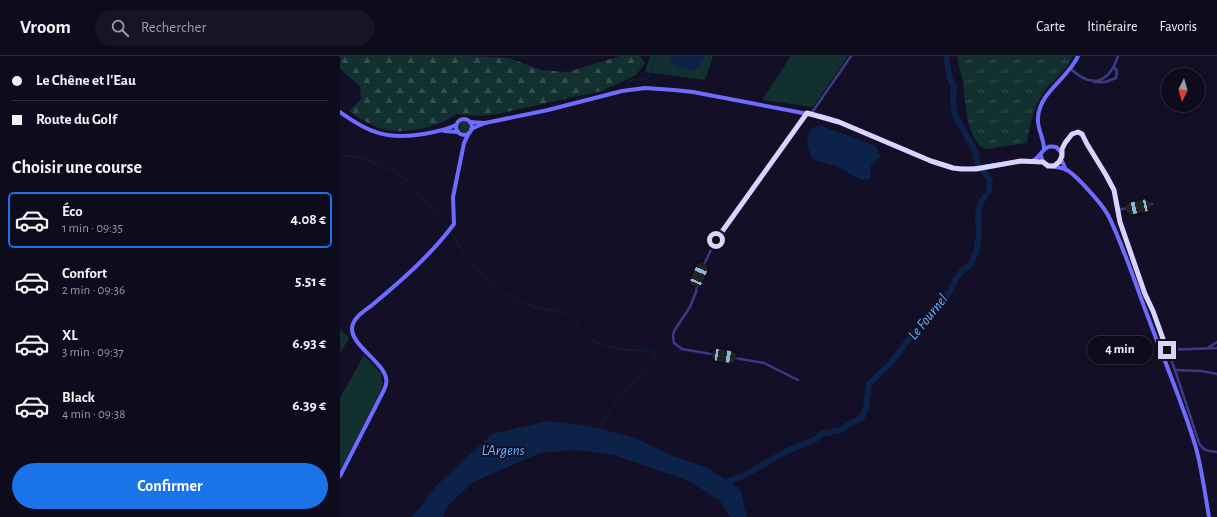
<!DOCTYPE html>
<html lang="fr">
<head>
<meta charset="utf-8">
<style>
	body { margin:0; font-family:"Alegreya Sans",sans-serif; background:#171425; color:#f1f3f6; height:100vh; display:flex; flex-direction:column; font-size:15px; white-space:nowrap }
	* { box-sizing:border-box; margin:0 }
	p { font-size:13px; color:#9b9ba3 }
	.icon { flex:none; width:22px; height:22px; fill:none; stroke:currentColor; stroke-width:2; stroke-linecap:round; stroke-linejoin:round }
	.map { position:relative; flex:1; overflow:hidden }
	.sheet { display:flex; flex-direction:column; background:#0e0b1c; width:340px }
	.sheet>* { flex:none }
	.banner { display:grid; align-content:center; height:88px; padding:0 12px; background:#0e0b1c }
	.needle { width:26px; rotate:185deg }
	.tools { position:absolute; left:821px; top:12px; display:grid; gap:8px }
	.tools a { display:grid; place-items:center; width:44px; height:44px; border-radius:50%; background:#0e0b1c; box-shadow:0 2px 6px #0003,0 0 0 1px #2e2b3b; font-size:20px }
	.end { position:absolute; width:18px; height:18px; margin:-9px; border:5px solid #d9d4ff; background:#111; box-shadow:0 0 0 2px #111 }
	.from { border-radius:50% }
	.bubble { position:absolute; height:28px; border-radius:14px; background:#0e0b1c; box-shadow:0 2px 6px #0003,0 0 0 1px #2e2b3b; font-size:13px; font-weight:600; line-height:28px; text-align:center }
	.car { position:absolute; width:12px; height:24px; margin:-12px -6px; border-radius:5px; box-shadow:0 0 3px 1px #0007; background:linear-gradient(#222 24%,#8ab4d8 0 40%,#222 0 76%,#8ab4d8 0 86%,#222 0) }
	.banner b { display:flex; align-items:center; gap:14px; height:38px; font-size:15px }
	.banner b+b { border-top:1px solid #2e2b3b }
	.banner i { width:10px; height:10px; background:#f1f3f6 }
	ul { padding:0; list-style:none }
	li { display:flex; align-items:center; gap:12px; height:56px; margin:0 8px 6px; padding:0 4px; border:2px solid transparent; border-radius:6px }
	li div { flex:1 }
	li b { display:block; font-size:15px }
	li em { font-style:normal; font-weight:600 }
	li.current { border-color:#1a73e8 }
	li>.icon { width:36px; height:36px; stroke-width:1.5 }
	h2 { padding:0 12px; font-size:18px; line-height:48px }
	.action { display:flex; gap:8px; margin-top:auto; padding:8px 12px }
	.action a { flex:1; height:46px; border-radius:24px; background:#1a73e8; color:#fff; font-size:16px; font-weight:600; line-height:46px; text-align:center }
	header { display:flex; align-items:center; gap:24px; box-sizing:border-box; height:56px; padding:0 20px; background:#0e0b1c; border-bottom:1px solid #2e2b3b }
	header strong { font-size:19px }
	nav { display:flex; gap:22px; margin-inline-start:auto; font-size:14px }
	.search { width:280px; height:36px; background:#171425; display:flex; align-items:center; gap:10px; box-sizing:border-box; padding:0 14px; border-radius:22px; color:#9b9ba3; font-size:15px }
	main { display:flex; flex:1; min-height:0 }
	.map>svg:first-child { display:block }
	.grass { fill:url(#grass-tufts) }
	.forest { fill:url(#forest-firs) }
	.park { fill:#12302f }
	.water { fill:#0c2248 }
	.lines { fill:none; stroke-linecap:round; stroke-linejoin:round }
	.stream { stroke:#0c2248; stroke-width:1 }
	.river { stroke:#0c2248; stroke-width:6 }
	.street { stroke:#3d3a85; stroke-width:2.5 }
	.secondary { stroke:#6f6bff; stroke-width:4 }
	.route { stroke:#d9d4ff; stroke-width:5 }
	.labels { text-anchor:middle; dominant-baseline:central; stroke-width:4; stroke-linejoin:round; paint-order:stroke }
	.water-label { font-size:15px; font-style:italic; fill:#62b6ff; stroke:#130f26 }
</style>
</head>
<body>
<header>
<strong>Vroom</strong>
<div class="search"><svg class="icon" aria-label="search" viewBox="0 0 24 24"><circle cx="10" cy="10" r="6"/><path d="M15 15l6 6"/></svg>Rechercher</div>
<nav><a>Carte</a><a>Itinéraire</a><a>Favoris</a></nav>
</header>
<main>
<section class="sheet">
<div class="banner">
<b><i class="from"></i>Le Chêne et l'Eau</b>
<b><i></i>Route du Golf</b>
</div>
<h2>Choisir une course</h2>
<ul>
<li class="current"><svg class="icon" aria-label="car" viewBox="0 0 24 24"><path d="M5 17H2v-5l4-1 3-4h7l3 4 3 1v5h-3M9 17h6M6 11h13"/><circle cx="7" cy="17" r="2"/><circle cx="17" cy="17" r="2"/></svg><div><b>Éco</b><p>1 min · 09:35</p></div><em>4.08 €</em></li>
<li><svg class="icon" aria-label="car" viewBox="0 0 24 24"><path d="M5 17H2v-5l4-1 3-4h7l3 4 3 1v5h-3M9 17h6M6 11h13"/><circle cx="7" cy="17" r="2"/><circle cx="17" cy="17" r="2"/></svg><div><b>Confort</b><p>2 min · 09:36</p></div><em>5.51 €</em></li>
<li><svg class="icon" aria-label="car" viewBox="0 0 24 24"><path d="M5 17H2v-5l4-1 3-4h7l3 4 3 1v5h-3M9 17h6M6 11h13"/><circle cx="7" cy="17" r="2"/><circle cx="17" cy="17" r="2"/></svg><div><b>XL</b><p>3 min · 09:37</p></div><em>6.93 €</em></li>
<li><svg class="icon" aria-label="car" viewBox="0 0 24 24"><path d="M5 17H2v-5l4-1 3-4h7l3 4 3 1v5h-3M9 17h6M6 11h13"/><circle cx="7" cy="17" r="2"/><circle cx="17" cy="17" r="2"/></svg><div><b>Black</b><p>4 min · 09:38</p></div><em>6.39 €</em></li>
</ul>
<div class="action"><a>Confirmer</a></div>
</section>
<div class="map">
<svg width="877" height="461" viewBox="0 0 877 461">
	<defs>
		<pattern id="grass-tufts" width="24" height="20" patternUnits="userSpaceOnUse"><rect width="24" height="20" fill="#12302f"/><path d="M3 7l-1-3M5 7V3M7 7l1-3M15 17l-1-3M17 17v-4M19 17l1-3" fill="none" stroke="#344d4e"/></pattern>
		<pattern id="forest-firs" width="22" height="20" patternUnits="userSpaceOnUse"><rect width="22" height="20" fill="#12302f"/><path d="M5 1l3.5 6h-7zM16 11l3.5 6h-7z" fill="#344d4e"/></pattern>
	</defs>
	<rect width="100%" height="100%" fill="#130f26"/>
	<g class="grass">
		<path d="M 617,0 L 733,0 C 727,15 713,23 704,36 C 693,51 690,69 687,87 L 646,93 C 627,87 625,45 623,28 C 622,18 618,9 617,0 Z"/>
		<circle cx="124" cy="71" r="5.5"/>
	</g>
	<path class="forest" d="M 0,0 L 129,0 L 169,2 L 201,14 L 228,16 L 280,0 L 300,0 L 305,7 L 296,19 L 262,35 L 157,58 L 140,60 L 116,58 C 105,66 100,67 88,71 C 54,80 37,75 9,55 L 21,43 L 20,30 L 0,13 Z"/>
	<g class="park">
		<polygon points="310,0 373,0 365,24 305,16"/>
		<polygon points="451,0 508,0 473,51 422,44"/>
		<polygon points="0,273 9,282 0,298"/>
		<polygon points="24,299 41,318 43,328 37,342 0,414 0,342"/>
	</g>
	<g class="water">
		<polygon points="330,0 366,0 358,11 351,14 336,11 332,8"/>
		<polygon points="479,69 536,90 540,100 531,110 530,123 523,124 513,120 499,111 474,104 470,99 467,86 468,78 472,72"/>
		<polygon points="208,365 254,371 295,382 333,400 368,412 400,433 407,461 390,461 380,445 349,425 274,399 236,394 200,397 133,426 107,451 103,461 72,461 96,430 152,378"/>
	</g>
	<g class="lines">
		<g class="stream">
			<polyline points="288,33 288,29 291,23 301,24 308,22 316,0"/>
			<polyline points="0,100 12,100 24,103 55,115 70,127 108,173"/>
			<path d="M 110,175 C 129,208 157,239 194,251 C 205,254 217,253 227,258 C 236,264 241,276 250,282 C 268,294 292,295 312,294 L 315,298 C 298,325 274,344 259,373"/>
		</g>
		<polyline class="river" points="383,427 403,420 445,396 476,383 481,378 501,374 512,366 522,362 526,351 529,328 550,308 573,278 611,234 615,224 622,215 630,209 636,197 639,180 638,158 641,146 649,135 650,124 637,107 636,97 615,59 613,45 614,30 610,23 606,0"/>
		<g class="street">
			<path d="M 731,13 C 752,33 769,27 778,0"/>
			<polyline points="754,26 765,26 776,22 777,15 774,11"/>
			<polyline points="471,58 511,0"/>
			<path d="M 721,95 C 724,87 730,76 741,77 L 766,119 L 774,134 L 780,166 L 805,238 L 813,255 L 835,314 L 859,387 C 863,395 868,395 877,396"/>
			<polyline points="777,154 812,148"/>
			<polyline points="869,291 877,286"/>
			<polyline points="827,294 877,292"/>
			<polyline points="835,314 861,315 877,318"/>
			<polyline points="458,324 424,307 342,293 334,287 333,280 334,275 350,251 356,236 359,219 371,194 380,178 467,58"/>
		</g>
		<g class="secondary">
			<path d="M 0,56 C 29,77 47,84 84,78 C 95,76 106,74 116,69"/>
			<circle cx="124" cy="71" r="8"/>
			<polyline points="130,66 144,67"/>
			<polyline points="131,73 145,67 208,54 282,35 305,32 334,34 353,36 484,61 499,66 591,105 613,112 629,113 681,105 703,106"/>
			<polyline points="104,75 118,76"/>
			<path d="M 704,93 C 704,82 697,73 698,62 C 699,36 728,23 738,0"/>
			<path d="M 701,99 C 702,113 717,109 727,114 C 737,120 762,148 768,159 C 784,191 795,227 808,261 C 824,304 843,348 856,392 C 862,414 865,438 869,461"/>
			<path d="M 692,105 C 703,100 702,88 716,91 L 721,96 L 721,103 L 726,114"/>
			<path d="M 0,420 L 44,334 C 46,330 47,326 46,322 C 43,306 11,289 12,272 C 13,262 24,255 31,250 C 61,225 91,199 114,168 L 113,141 L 124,87 L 129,77"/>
		</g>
	</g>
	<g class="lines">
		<polyline class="route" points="376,184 467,57 499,66 591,105 613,112 621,113 636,113 681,105 703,106 708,110 714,110 719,106 722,100 722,93 725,87 732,78 738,76 742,78 747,88 766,119 774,134 780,166 805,238 813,255 827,294"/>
	</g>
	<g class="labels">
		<g class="water-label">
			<text transform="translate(588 261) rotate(-51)">Le Fournel</text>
			<text x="163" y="394">L'Argens</text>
		</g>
	</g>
</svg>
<div class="tools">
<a><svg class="needle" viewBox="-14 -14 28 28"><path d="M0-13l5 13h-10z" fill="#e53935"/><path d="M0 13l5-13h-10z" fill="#9b9ba3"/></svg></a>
</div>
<i class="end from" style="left:376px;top:184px"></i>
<i class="end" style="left:827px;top:294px"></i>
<div class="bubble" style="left:747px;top:280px;width:66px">4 min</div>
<i class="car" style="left:798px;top:151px;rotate:258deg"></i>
<i class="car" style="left:359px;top:219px;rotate:23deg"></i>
<i class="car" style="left:384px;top:300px;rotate:99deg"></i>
</div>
</main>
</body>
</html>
